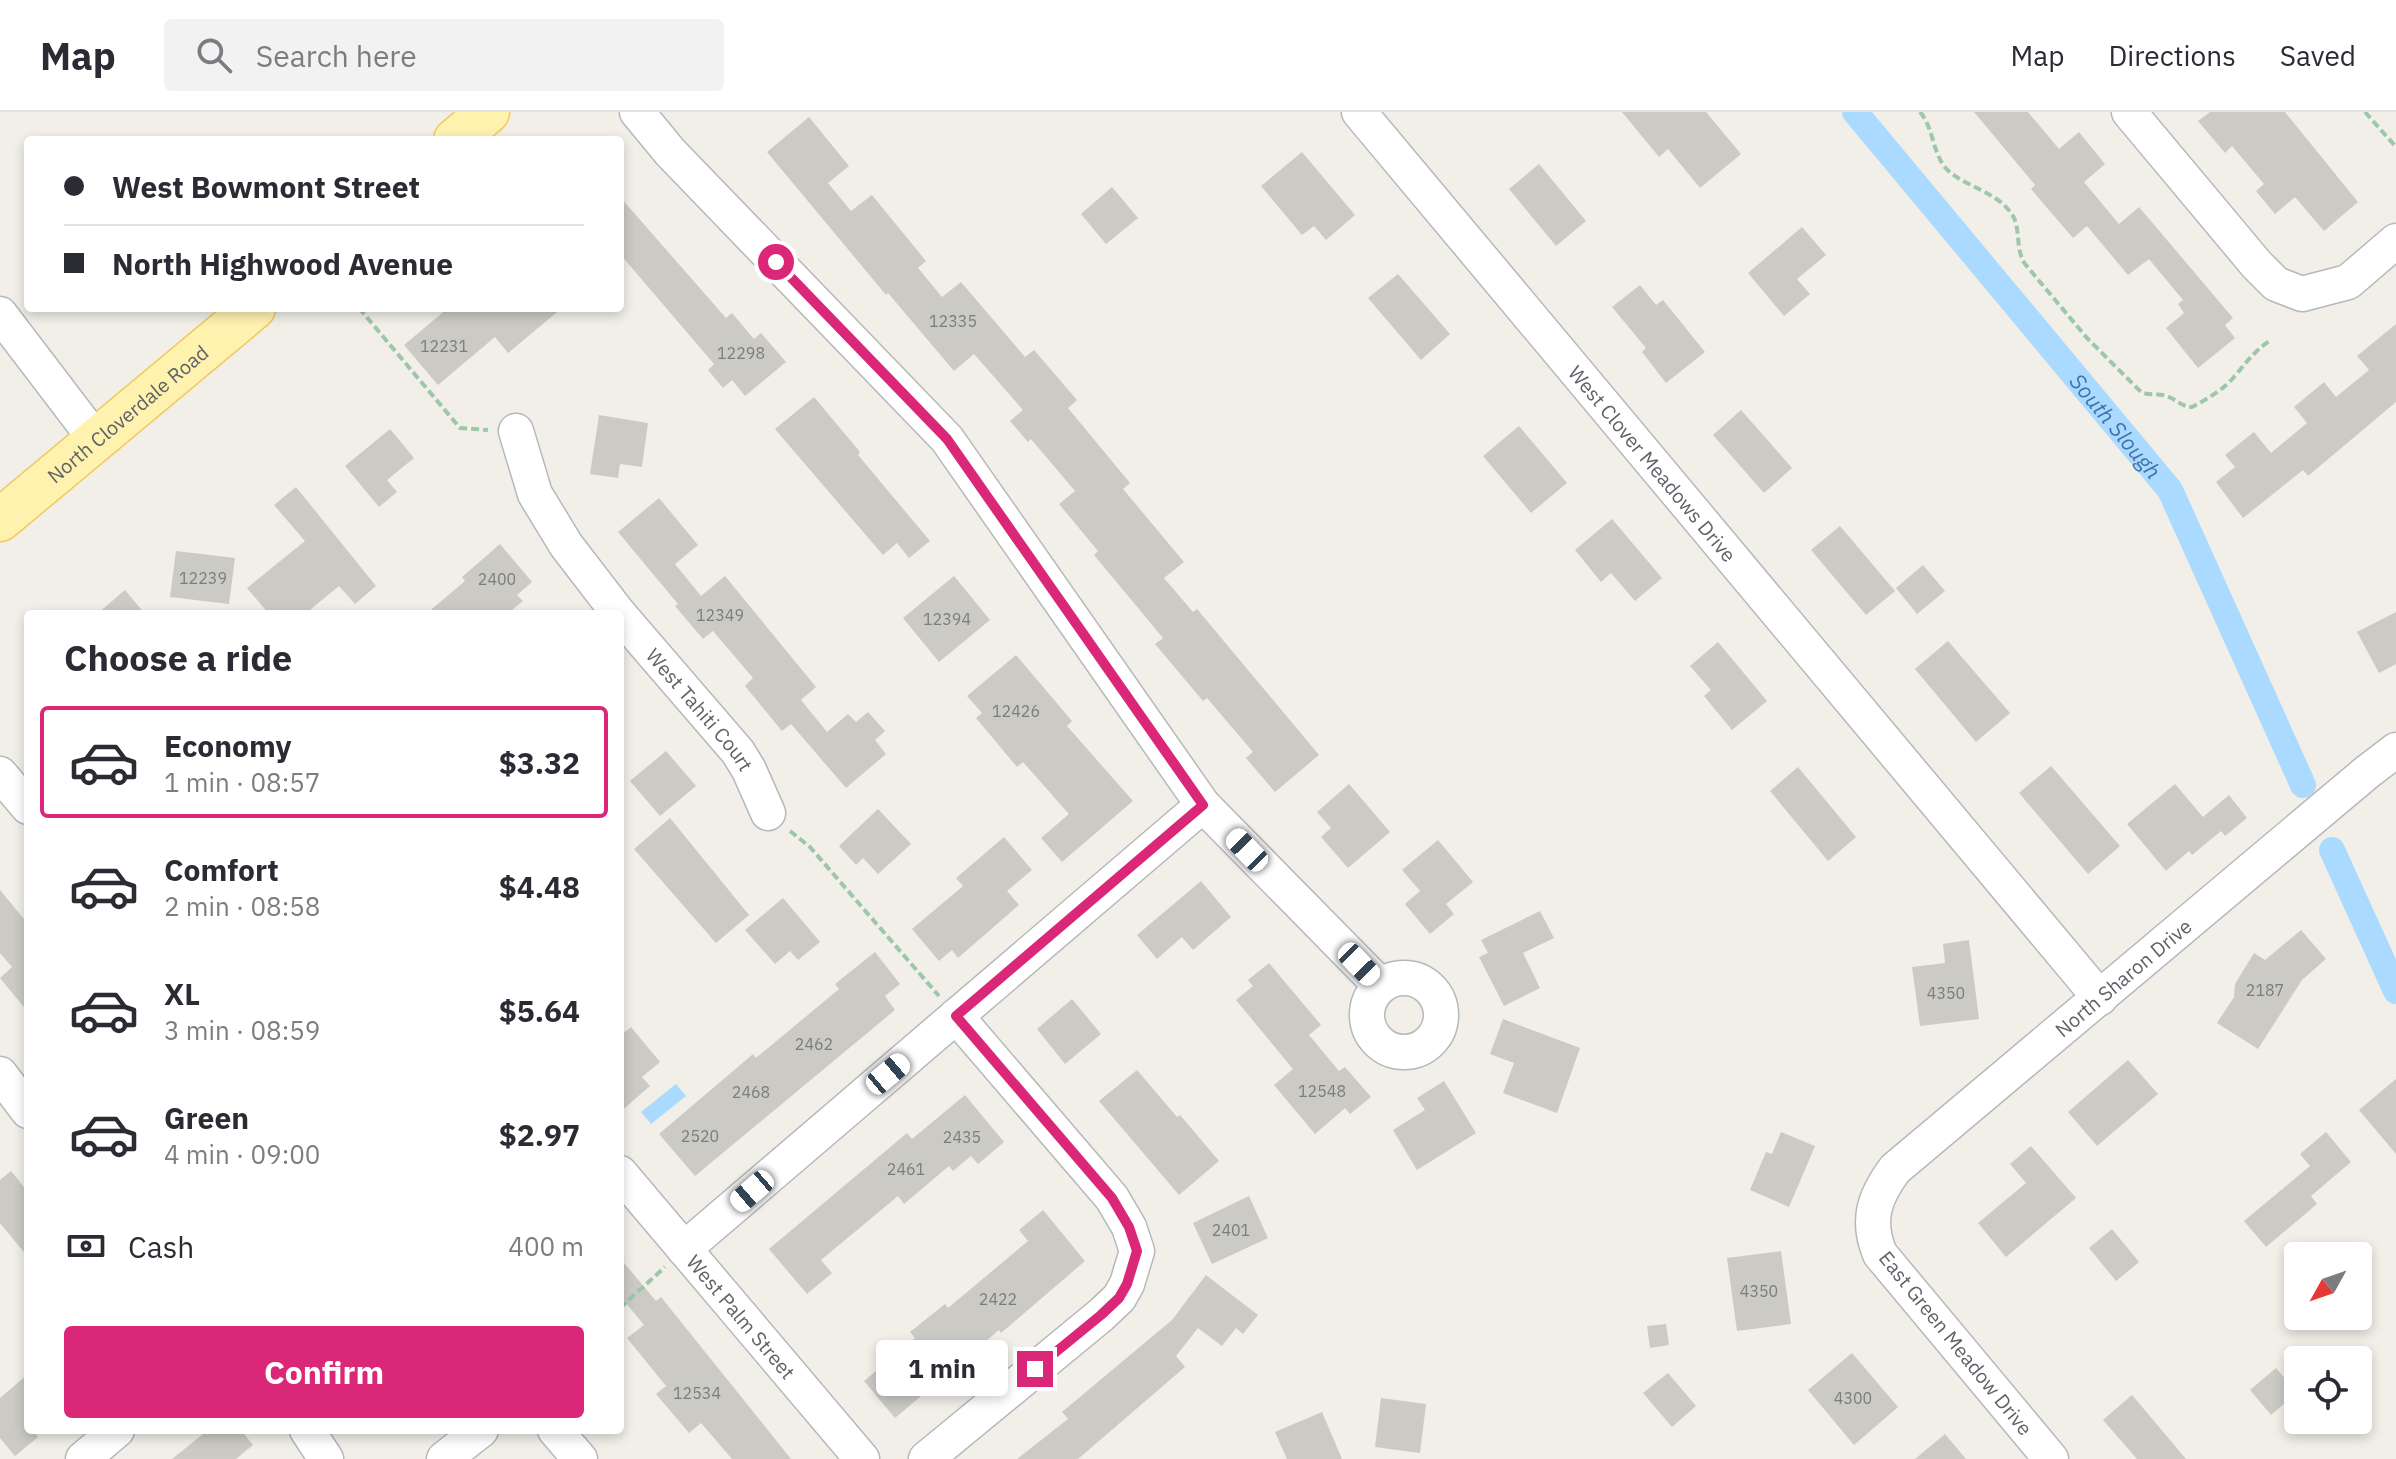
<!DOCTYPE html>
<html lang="en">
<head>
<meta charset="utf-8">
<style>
	body { margin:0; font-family:"IBM Plex Sans",sans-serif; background:#f2f2f3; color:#2b2b33; height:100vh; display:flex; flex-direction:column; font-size:30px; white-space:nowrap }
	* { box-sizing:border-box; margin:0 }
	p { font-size:26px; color:#7c7c81 }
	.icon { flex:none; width:44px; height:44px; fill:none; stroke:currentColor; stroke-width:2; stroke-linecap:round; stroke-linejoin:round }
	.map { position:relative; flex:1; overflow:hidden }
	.drawer { position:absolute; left:24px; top:498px; width:600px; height:824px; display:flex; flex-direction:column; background:#fff; border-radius:8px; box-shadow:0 4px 12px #0003 }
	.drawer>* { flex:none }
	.hud { position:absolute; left:24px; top:24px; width:600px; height:176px; border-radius:8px; box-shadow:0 4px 12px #0003; display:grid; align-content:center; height:176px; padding:0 40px; background:#fff }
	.needle { width:52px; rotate:230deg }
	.tools { position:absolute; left:2284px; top:1130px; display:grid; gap:16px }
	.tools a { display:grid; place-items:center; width:88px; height:88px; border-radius:8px; background:#fff; box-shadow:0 4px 12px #0003; font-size:40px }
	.end { position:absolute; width:36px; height:36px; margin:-18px; border:10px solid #db2777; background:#fff; box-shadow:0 0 0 4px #fff }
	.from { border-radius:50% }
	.bubble { position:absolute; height:56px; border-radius:8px; background:#fff; box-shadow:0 4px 12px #0003; font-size:26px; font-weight:700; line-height:56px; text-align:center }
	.car { position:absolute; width:24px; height:48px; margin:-24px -12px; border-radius:10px; box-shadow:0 0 6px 2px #0007; background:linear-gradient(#fff 24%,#345 0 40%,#fff 0 76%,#345 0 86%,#fff 0) }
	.hud b { display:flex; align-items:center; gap:28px; height:76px; font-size:30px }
	.hud b+b { border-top:2px solid #e1e1e2 }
	.hud i { width:20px; height:20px; background:#2b2b33 }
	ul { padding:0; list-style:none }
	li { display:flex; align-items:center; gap:24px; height:112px; margin:0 16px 12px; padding:0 24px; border:4px solid transparent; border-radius:8px }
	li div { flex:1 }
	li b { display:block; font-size:30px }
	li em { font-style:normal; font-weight:700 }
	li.active { border-color:#db2777 }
	li>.icon { width:72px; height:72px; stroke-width:1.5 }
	h2 { padding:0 40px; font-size:36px; line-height:96px }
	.pay { display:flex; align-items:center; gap:20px; height:88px; padding:0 40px; font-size:30px }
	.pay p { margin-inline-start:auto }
	.cta { display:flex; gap:16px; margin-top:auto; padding:16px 40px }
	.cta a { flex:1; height:92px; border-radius:8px; background:#db2777; color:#fff; font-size:32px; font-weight:700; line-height:92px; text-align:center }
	header { display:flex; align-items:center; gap:48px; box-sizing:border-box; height:112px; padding:0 40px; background:#fff; border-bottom:2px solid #e1e1e2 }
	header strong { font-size:38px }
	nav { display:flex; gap:44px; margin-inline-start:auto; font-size:28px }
	.search { width:560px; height:72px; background:#f2f2f3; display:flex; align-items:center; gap:20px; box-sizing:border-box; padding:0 28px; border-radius:8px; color:#7c7c81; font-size:30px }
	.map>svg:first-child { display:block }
	.water { fill:#aadaff }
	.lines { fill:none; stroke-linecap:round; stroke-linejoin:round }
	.canal { stroke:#aadaff; stroke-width:26 }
	.building { fill:#cccac5 }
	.minor-casing { stroke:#b5b8bc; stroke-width:37 }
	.major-casing { stroke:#f2c960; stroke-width:45 }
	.path { stroke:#9cc7a9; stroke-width:4; stroke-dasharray:8 4; stroke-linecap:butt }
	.minor { stroke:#fff; stroke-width:34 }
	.major { stroke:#fff2af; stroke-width:42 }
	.route { stroke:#db2777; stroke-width:10 }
	.labels { text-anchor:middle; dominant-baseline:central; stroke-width:8; stroke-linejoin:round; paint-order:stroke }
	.number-label { font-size:16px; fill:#7a7d7f }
	.street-label { font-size:20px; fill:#5f6368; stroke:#fff }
	.water-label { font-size:22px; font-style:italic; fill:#4174aa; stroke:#fff }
</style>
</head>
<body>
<header>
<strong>Map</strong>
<div class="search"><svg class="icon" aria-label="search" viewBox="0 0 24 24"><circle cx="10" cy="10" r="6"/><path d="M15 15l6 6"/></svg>Search here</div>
<nav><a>Map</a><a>Directions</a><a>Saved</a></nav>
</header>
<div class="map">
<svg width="2396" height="1347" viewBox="0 0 2396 1347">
	<rect width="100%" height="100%" fill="#f1efe8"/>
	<polygon class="water" points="676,972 686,984 651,1012 641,1000"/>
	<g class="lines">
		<g class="canal">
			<path id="s1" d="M 1855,0 L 2170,378 L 2303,673"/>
			<polyline points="2332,738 2396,879"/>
		</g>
	</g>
	<g class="building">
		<polygon points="1622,0 1706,0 1741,42 1700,76 1668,37 1659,45"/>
		<polygon points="1974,0 2028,0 2059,37 2079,20 2105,52 2084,70 2119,112 2139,95 2233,206 2225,213 2235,226 2198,256 2166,216 2184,201 2178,192 2183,188 2149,147 2128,163 2087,114 2073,126 2031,77 2035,73"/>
		<polygon points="2210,0 2285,0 2358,90 2324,119 2295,85 2275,102 2256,79 2264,72 2232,34 2225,41 2198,9"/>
		<polygon points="809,5 849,54 828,71 851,99 872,83 926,149 918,156 942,185 961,170 1025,245 1034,238 1077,288 1068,296 1130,371 1123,377 1184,450 1164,466 1193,500 1197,497 1319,643 1275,680 1246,646 1253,640 1207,586 1203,589 1155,532 1163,526 1094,443 1098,439 1059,392 1075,379 1031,327 1028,330 1010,309 1023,298 974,242 954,259 888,181 886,183 767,40"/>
		<polygon points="1302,40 1355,103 1326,128 1314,114 1302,123 1261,74"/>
		<polygon points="1539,52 1586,109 1556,134 1509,77"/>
		<polygon points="1112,75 1138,106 1106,132 1081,102"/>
		<polygon points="620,85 726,206 732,201 754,227 761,221 786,250 745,284 732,268 723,276 708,258 714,252 620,142"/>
		<polygon points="1802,115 1826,143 1797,167 1810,182 1784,204 1748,161"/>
		<polygon points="1398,162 1450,222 1421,248 1368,186"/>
		<polygon points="1640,173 1656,193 1663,188 1705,240 1666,271 1642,240 1646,236 1612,195"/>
		<polygon points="448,196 562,196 508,241 495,225 438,273 404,233"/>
		<polygon points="2396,212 2396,290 2308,364 2303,358 2243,406 2216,370 2235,355 2225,343 2254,320 2271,341 2307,311 2294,295 2324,270 2336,285 2369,258 2357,244"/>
		<polygon points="814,285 860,340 858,343 930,429 909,446 897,431 883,443 775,317"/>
		<polygon points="1741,298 1792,356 1764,381 1713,323"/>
		<polygon points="599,303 648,311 642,355 620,352 618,366 590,362"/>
		<polygon points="1519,314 1567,371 1531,401 1483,344"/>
		<polygon points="390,317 414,346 387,368 397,380 379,395 345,354"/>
		<polygon points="296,375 376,474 355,492 339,474 305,502 269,502 247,476 305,429 274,393"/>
		<polygon points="659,386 698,433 675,452 701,484 725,464 816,575 801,588 827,620 848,602 856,610 868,600 885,619 875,628 886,642 846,676 791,612 782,619 745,574 753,566 713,519 703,527 675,494 678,492 618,420"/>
		<polygon points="1612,407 1662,466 1635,489 1611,461 1601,470 1575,438"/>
		<polygon points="1840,414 1895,479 1866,503 1811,438"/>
		<polygon points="500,432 532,470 517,483 523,489 507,502 426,502 465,469 462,465"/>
		<polygon points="176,439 235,446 229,492 170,485"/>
		<polygon points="1923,453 1945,479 1917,502 1896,476"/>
		<polygon points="954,464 990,508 939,550 903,506"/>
		<polygon points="125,478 145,502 97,502"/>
		<polygon points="2396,500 2396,552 2379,561 2357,520"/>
		<polygon points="1948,529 2010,601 1976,630 1915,557"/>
		<polygon points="1718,530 1767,589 1732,618 1704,584 1711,578 1690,554"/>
		<polygon points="1016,543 1072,609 1067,614 1133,689 1062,750 1041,726 1069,702 1023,650 1017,655 976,606 982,601 967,584"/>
		<polygon points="666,639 696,674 660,704 630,669"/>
		<polygon points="2051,654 2120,734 2088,762 2019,681"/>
		<polygon points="1798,655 1856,725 1828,749 1770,679"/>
		<polygon points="1349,672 1390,720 1348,756 1321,725 1331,716 1317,700"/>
		<polygon points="2175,672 2203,705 2229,683 2247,706 2225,724 2221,719 2192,743 2189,739 2166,759 2127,712"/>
		<polygon points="878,697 911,732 878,762 863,746 856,753 839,734"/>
		<polygon points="670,706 749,803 716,831 634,737"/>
		<polygon points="1004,725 1032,758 1007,779 1019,793 958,846 952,838 939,849 912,817 963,774 956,766"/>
		<polygon points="1438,728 1473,770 1446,792 1454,802 1430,822 1405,792 1420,779 1402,758"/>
		<polygon points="1201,769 1231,805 1193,838 1182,825 1157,847 1137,823"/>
		<polygon points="0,778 28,812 28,900 0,866 12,855 0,841"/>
		<polygon points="783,786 820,830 798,848 790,839 775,852 745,818"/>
		<polygon points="1540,799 1554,826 1523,841 1540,876 1504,894 1479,845 1488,841 1481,828"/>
		<polygon points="2301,818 2326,847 2302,868 2258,937 2217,911 2234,885 2235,872 2254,841 2265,848"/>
		<polygon points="1969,828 1979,907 1920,914 1912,855 1945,851 1943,832"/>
		<polygon points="875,840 900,872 885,884 895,898 695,1064 659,1022 753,942 756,946 839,877 835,872"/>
		<polygon points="1269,851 1321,913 1309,923 1339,959 1345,955 1371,985 1350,1002 1345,996 1315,1022 1274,973 1293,957 1236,888 1253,874 1248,868"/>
		<polygon points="1072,887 1101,922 1065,952 1037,917"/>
		<polygon points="1503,907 1580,936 1557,1001 1503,981 1514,951 1490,942"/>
		<polygon points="631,915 660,950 642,965 650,974 620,1000 620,924"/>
		<polygon points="2128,948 2158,982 2097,1034 2068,1000"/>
		<polygon points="1137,958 1177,1005 1180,1003 1219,1049 1179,1083 1099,989"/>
		<polygon points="2396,967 2396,1042 2359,998"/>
		<polygon points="1444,969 1476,1021 1417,1058 1393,1018 1425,998 1417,986"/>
		<polygon points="965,983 1004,1030 978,1052 971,1044 953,1059 949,1054 904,1092 898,1084 821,1148 832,1161 807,1182 769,1137 907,1021 912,1027"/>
		<polygon points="1781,1020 1815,1034 1789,1095 1750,1078 1766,1040 1772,1042"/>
		<polygon points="2326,1020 2351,1050 2311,1084 2317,1092 2266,1135 2244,1109 2310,1054 2300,1042"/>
		<polygon points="2031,1034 2076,1086 2006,1145 1978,1111 2026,1071 2010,1052"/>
		<polygon points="11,1059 28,1080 28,1145 0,1111 0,1068"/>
		<polygon points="1249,1084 1268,1126 1212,1152 1193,1111"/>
		<polygon points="1043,1098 1085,1149 1001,1221 999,1218 895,1306 864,1269 915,1226 910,1220 945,1192 948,1196 1028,1129 1019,1118"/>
		<polygon points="2112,1117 2139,1150 2116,1169 2089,1136"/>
		<polygon points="1781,1139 1791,1212 1737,1219 1727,1146"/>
		<polygon points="620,1146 656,1189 661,1185 791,1347 732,1347 701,1311 689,1321 656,1282 666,1274 627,1226 644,1213 620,1184"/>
		<polygon points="1206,1163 1258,1203 1243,1222 1236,1216 1222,1234 1198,1216 1176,1244 1185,1255 1078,1347 1017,1347 1068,1307 1062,1300 1172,1208"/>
		<polygon points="1666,1212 1669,1233 1650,1236 1647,1214"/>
		<polygon points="1852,1241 1898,1295 1854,1333 1808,1278"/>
		<polygon points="2276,1256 2297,1281 2271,1303 2250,1278"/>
		<polygon points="1668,1261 1696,1294 1672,1315 1643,1281"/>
		<polygon points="28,1262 28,1318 32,1318 38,1325 15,1344 0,1326 0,1286"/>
		<polygon points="2132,1283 2186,1347 2137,1347 2103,1308"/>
		<polygon points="1381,1286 1426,1292 1420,1341 1375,1335"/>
		<polygon points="1322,1300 1342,1347 1287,1347 1275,1320"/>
		<polygon points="208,1318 241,1318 253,1333 236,1347 172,1347"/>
		<polygon points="1945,1322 1966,1347 1915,1347"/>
	</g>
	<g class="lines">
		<defs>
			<g id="minor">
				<polyline points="637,0 670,40 947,327 1203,693 1381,874"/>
				<path id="s2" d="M 1359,0 L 2100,886"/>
				<polyline points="2129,0 2257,153 2276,172 2302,182 2348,170 2396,129"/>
				<polyline points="0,202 96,328"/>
				<polyline points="516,319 535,382 566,433 619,502"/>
				<path id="s3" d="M 620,503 L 738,640 L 749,658 L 768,701"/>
				<polyline points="0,662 28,695"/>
				<circle cx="1404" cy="903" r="37"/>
				<polyline points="0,962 28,999"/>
				<path id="s4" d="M 620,1061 L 862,1347"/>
				<polyline points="684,1137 1203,693"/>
				<polyline points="307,1318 326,1347"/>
				<polyline points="555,1318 580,1347"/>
				<polyline points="83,1347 117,1318"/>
				<polyline points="444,1347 481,1318"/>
				<polyline points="926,1347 1101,1203 1119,1186 1127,1172 1137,1139 1129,1115 1112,1086 956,904"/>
				<path id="s5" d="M 2051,1347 L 1880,1142 C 1866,1109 1874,1085 1895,1057 L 2366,661 L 2396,638"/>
			</g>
			<g id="major">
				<polyline points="455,28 488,0"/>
				<path id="s6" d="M 0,408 L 254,196"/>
			</g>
		</defs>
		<use href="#minor" class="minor-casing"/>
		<use href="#major" class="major-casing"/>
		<g class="path">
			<path d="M 1920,0 C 1935,17 1932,47 1951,61 C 1970,76 1999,81 2013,104 C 2021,119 2015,137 2025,152 L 2087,226 L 2141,280 C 2150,284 2159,281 2167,284 C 2177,288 2180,294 2192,295 C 2207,287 2223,278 2234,265 C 2246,251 2254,239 2271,228"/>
			<polyline points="2365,0 2396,35"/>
			<polyline points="359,196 460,316 488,318"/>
			<polyline points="790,719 810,735 939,884"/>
			<polyline points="620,1196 665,1155"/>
		</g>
		<use href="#minor" class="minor"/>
		<use href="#major" class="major"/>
	</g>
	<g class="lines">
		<polyline class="route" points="776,150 947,327 1203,693 956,904 1112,1086 1129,1115 1137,1139 1127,1172 1119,1186 1101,1203 1035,1257"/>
	</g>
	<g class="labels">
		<g class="number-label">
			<text x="953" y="209">12335</text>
			<text x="444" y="234">12231</text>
			<text x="741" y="241">12298</text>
			<text x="203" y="466">12239</text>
			<text x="497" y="467">2400</text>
			<text x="720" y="503">12349</text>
			<text x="947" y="507">12394</text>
			<text x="1016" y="599">12426</text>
			<text x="2265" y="878">2187</text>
			<text x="1946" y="881">4350</text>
			<text x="814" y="932">2462</text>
			<text x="1322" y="979">12548</text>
			<text x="751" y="980">2468</text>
			<text x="700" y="1024">2520</text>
			<text x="962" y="1025">2435</text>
			<text x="906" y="1057">2461</text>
			<text x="1231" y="1118">2401</text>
			<text x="1759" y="1179">4350</text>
			<text x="998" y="1187">2422</text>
			<text x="697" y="1281">12534</text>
			<text x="1853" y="1286">4300</text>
		</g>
		<g class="street-label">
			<text stroke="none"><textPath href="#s6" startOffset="166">North Cloverdale Road</textPath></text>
			<text stroke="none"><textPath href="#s2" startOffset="458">West Clover Meadows Drive</textPath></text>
			<text stroke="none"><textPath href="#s3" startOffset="124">West Tahiti Court</textPath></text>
			<text stroke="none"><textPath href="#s5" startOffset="656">North Sharon Drive</textPath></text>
			<text stroke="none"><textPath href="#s4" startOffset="188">West Palm Street</textPath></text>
			<text transform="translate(1956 1231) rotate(51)">East Green Meadow Drive</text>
		</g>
		<g class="water-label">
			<text stroke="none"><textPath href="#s1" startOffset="408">South Slough</textPath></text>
		</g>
	</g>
</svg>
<div class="tools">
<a><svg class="needle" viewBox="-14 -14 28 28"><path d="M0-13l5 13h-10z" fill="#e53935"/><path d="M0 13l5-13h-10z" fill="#7c7c81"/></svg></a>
<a><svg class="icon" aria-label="locate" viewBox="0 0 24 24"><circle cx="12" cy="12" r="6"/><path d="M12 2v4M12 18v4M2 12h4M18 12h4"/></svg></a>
</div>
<i class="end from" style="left:776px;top:150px"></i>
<i class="end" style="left:1035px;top:1257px"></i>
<div class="bubble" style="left:876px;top:1228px;width:132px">1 min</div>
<i class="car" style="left:1247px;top:738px;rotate:316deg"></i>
<i class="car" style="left:1359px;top:852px;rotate:136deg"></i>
<i class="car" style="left:888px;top:962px;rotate:50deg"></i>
<i class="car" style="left:752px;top:1079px;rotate:229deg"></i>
<div class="hud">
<b><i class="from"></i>West Bowmont Street</b>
<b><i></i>North Highwood Avenue</b>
</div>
<section class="drawer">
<h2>Choose a ride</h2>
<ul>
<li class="active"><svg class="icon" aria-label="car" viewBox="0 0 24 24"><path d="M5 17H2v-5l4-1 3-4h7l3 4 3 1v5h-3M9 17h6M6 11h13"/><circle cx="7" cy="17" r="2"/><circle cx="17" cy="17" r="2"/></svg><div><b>Economy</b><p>1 min · 08:57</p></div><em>$3.32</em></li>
<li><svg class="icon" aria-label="car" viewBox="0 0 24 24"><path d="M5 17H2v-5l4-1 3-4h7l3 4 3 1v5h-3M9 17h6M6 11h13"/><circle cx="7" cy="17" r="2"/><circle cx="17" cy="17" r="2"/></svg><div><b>Comfort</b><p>2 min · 08:58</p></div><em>$4.48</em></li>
<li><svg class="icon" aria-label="car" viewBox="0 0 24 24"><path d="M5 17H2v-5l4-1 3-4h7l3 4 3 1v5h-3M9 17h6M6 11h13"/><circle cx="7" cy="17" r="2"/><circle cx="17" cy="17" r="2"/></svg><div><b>XL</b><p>3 min · 08:59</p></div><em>$5.64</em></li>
<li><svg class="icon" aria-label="car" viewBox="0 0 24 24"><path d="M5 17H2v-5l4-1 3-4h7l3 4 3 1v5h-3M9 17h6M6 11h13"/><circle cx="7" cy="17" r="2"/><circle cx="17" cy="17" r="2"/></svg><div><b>Green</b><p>4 min · 09:00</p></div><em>$2.97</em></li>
</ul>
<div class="pay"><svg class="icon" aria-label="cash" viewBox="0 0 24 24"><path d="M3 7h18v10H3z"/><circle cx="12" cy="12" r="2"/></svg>Cash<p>400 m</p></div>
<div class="cta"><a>Confirm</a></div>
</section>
</div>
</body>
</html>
